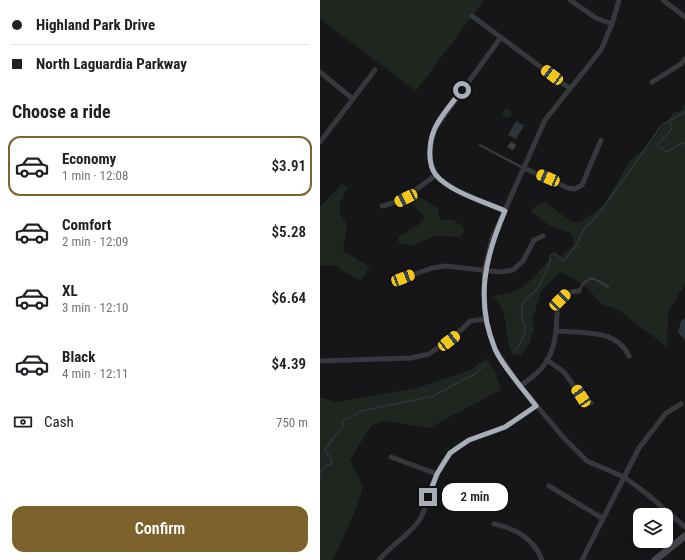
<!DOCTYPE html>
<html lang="en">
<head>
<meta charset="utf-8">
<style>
	body { margin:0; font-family:"Roboto Condensed",sans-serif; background:#f6f6f6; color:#202124; height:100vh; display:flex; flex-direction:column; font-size:15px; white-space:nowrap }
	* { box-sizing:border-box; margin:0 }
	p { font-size:13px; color:#757577 }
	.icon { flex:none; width:22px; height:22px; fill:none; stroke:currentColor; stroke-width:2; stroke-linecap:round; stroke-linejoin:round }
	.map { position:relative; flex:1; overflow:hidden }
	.details { display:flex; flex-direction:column; background:#fff; width:320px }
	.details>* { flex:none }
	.hud { display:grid; align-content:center; height:88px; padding:0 12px; background:#fff }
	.fabs { position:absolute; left:313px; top:508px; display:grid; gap:8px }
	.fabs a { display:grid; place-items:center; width:40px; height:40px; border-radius:8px; background:#fff; box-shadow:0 2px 10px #0003; font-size:20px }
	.end { position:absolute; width:18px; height:18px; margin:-9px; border:5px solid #a8adb8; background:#111; box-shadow:0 0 0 2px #111 }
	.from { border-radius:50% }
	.bubble { position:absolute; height:28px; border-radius:12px; background:#fff; box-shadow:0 2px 10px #0003; font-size:13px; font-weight:600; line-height:28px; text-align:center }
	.car { position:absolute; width:12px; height:24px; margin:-12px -6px; border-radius:5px; box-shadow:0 0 3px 1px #0007; background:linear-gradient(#f5c518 24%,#345 0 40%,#f5c518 0 76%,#345 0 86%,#f5c518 0) }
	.hud b { display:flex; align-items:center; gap:14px; height:38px; font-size:15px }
	.hud b+b { border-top:1px solid #e0e0e0 }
	.hud i { width:10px; height:10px; background:#202124 }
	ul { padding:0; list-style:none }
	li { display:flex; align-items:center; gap:12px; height:60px; margin:0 8px 6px; padding:0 4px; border:2px solid transparent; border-radius:12px }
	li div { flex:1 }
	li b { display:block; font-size:15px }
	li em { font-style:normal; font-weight:600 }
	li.current { border-color:#7e622b }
	li>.icon { width:36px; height:36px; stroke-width:1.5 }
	h2 { padding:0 12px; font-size:18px; line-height:48px }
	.pay { display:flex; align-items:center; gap:10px; height:44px; padding:0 12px; font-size:15px }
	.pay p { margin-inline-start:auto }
	.button { display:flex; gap:8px; margin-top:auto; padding:8px 12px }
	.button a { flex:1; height:46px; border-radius:12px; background:#7e622b; color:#fff; font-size:16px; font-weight:600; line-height:46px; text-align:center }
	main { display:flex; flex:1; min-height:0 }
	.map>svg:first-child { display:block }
	.green { fill:#1e261f }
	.water { fill:#2c353c }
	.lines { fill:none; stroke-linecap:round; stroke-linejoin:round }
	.stream { stroke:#2c353c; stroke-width:1.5 }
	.building { fill:#404145; stroke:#303034 }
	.lane { stroke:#37383d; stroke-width:2.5 }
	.street { stroke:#37383d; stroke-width:5 }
	.secondary { stroke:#45474d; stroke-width:7 }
	.route { stroke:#a8adb8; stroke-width:5 }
</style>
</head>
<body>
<main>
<section class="details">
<div class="hud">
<b><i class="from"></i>Highland Park Drive</b>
<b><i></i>North Laguardia Parkway</b>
</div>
<h2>Choose a ride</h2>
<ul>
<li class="current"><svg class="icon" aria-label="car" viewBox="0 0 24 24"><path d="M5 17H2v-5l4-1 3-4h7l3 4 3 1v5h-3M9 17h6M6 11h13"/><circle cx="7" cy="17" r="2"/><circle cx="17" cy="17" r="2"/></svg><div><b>Economy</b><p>1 min · 12:08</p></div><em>$3.91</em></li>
<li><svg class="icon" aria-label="car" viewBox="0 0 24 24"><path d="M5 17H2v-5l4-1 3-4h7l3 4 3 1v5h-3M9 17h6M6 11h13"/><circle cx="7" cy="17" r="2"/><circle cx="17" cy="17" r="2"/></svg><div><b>Comfort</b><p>2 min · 12:09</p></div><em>$5.28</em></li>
<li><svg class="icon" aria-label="car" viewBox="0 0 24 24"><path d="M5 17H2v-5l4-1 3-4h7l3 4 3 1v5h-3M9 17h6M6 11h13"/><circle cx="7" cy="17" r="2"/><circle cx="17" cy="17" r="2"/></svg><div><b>XL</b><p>3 min · 12:10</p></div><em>$6.64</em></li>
<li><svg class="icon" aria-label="car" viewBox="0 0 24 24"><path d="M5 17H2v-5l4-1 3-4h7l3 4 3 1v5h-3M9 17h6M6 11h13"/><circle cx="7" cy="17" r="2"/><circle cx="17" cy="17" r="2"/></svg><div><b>Black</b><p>4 min · 12:11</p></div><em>$4.39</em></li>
</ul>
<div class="pay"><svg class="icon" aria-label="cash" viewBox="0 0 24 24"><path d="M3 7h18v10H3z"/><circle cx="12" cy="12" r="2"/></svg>Cash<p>750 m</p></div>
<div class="button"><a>Confirm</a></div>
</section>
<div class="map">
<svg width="365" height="560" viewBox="0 0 365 560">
	<rect width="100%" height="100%" fill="#161618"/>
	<g class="green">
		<polygon points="0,0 164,0 96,91 0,19"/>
		<path d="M 365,105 L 365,283 L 348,313 L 347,347 L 297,309 L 282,304 L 264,285 L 241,272 L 222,290 L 212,320 L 214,328 L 209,344 L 201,355 L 193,355 C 182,336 192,315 173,296 C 207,292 213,278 233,254 L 240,257 L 254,245 L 252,234 L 229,225 L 211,212 L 214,207 L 225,202 L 252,222 L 260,222 L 269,216 L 283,206 L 311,159 L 327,148 L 355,111 L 360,112 Z"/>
		<circle cx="187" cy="113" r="4.5"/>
		<polygon points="21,184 28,187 20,204 20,213 27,225 23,251 50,267 40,281 15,266 0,265 0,207"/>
		<polygon points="100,197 118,208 120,220 132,220 143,226 144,231 141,237 116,236 91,246 81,244 78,241 79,236 97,226 104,219 104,215 93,205 95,199"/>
		<polygon points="167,358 175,372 181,390 109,428 65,421 51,426 30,460 43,486 37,507 13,560 0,560 0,397 16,402 97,388 150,370"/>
	</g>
	<g class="water">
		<polygon points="196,121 204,126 196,139 188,135"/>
		<polygon points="365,318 365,340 358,332 361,321"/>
	</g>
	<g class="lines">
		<g class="stream">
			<polyline points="350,121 352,129 338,144 338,146 347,152 361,143 365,144"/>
			<path d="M 196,350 C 201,342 210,328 202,320 C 199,294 209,302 219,286 C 223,278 227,268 231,260 L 230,256 L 234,253 L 244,261 L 257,244 L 264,229 L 276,217 L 299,186 L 342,125 L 365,112"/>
			<polyline points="0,472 5,466 11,464 12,460 5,450 17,433 22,429 23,420 32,417 41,411 113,396 155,374 166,364"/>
			<polyline points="0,475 0,479"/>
		</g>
	</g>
	<polygon class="building" points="191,142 196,145 193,150 187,147"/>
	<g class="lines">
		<g class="lane">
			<polyline points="160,145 203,168"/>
			<path d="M 259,291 C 268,273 274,277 288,287"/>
		</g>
		<g class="street">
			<polyline points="250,0 276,18 292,24"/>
			<polyline points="299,0 292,24 281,50 225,120 172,239 164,271 165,319 175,349 200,386 244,438 267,461 304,477 327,494 365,527"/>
			<polyline points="343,0 365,17"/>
			<polyline points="152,16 249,88"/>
			<path d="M 181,37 L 116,127 C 110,141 106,160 116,175 C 125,189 168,203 185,211"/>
			<polyline points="0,72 33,99"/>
			<polyline points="332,82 361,64 365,59"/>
			<polyline points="0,142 55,70"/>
			<polyline points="204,168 248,188 255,189 262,185 281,140"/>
			<path d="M 62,206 C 84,201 98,188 116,175"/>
			<polyline points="83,278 112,268 126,266 179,272 193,270 203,261 214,240 223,236"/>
			<path d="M 236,331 C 262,333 297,329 309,356"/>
			<polyline points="227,360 244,372 261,396 271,403"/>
			<polyline points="0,361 91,358 109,354 136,335 150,321 165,319"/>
			<path d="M 200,386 C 210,379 220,372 227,361 C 232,352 235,341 236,331 C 238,313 233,291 259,291"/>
			<polyline points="71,457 117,474"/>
			<polyline points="229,486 282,518"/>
			<path d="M 174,524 C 195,528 214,539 222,560"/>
			<path d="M 59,560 C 71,545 89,536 100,519 C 112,498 113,470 131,453 C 146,437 167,436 185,427 C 196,421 206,413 216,406"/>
			<polyline points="262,560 319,448 346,413 361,404"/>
		</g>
		<polyline class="secondary" points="335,560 365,536"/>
	</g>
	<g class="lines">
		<path class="route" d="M 108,497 L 117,474 L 130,453 L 149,440 L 185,427 L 216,406 C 204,390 182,366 175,349 C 155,300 165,257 185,211 C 165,202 130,192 116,175 C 107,164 109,141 115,128 C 121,115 133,102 142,90"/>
	</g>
</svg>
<div class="fabs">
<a><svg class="icon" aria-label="layers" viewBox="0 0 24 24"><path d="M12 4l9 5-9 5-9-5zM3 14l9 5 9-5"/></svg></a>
</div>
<i class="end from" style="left:142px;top:90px"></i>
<i class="end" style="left:108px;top:497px"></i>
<div class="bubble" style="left:122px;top:483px;width:66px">2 min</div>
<i class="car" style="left:232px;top:75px;rotate:307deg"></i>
<i class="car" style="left:228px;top:178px;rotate:293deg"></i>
<i class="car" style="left:86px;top:198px;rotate:243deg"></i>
<i class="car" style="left:83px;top:278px;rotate:69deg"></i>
<i class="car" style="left:240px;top:300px;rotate:45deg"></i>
<i class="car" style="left:129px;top:341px;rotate:52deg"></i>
<i class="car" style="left:261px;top:396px;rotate:326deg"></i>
</div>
</main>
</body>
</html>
